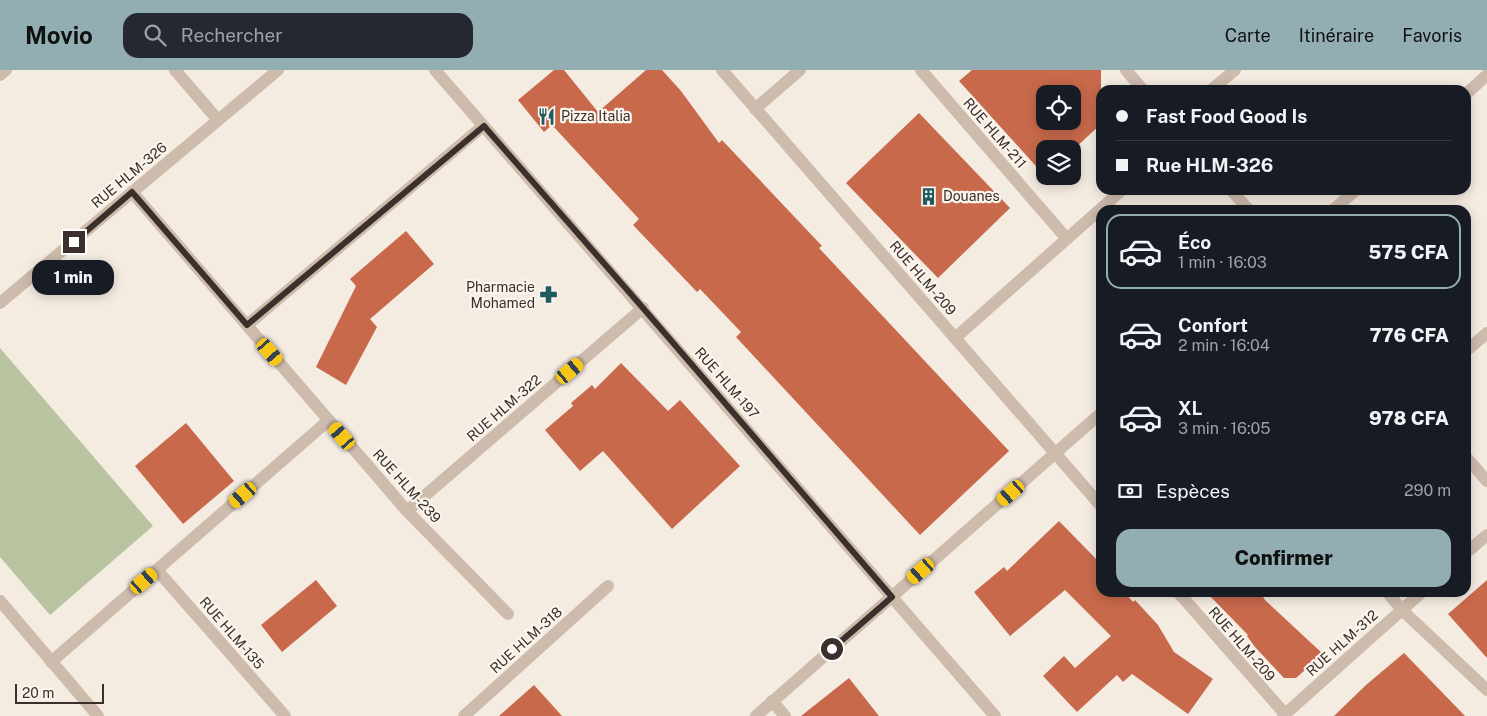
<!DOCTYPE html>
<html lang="fr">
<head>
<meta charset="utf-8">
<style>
	body { margin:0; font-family:"Public Sans",sans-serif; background:#242831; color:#f1f3f6; height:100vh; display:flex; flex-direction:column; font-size:19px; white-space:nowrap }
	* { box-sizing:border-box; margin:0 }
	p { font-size:16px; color:#9ea1a6 }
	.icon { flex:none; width:28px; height:28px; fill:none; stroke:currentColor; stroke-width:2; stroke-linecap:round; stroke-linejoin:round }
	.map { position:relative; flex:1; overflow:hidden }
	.drawer { position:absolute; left:1096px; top:135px; width:375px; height:392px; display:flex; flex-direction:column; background:#171b24; border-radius:15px; box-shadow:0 2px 12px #0003 }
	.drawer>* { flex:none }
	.banner { position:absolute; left:1096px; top:15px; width:375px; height:110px; border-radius:15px; box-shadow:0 2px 12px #0003; display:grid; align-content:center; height:110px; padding:0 20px; background:#171b24 }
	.tools { position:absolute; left:1036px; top:15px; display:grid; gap:10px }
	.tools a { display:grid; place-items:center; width:45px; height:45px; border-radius:10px; background:#171b24; box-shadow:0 2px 12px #0003; font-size:25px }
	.scale { position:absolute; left:15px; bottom:12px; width:89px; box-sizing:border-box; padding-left:5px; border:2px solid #3b302b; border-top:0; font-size:14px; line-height:18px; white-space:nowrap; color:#3b302b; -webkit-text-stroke:4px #fbf5ee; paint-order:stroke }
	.end { position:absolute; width:22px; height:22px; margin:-11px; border:6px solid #3b302b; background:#fff; box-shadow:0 0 0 2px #fff }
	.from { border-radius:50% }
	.bubble { position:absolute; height:35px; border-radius:15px; background:#171b24; box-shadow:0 2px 12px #0003; font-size:16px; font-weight:800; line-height:35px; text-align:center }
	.car { position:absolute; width:15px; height:30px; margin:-15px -8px; border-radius:6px; box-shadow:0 0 4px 1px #0007; background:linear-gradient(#f5c518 24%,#345 0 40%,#f5c518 0 76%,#345 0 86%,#f5c518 0) }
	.banner b { display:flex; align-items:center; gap:18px; height:48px; font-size:19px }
	.banner b+b { border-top:1px solid #363941 }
	.banner i { width:12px; height:12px; background:#f1f3f6 }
	ul { padding:9px 0 0; list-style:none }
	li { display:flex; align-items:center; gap:15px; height:75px; margin:0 10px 8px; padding:0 10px; border:2px solid transparent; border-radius:15px }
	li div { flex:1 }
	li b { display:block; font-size:19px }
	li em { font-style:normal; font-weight:800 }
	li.on { border-color:#92aeb2 }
	li>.icon { width:45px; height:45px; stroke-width:1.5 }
	.pay { display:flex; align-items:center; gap:12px; height:55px; padding:0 20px; font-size:19px }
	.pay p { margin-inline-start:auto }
	.action { display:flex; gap:10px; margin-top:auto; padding:10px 20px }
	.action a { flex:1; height:58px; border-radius:15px; background:#92aeb2; color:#111; font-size:20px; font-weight:800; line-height:58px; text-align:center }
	header { display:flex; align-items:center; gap:30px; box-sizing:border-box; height:70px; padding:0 25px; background:#92aeb2; color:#111 }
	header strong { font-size:24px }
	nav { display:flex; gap:28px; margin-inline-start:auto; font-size:18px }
	.search { width:350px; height:45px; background:#242831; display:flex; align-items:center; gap:12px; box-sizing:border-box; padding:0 18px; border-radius:15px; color:#9ea1a6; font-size:19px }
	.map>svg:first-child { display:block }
	.green { fill:#b8c4a0 }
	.building { fill:#c8694b; fill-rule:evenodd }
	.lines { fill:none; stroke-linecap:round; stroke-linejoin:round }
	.minor { stroke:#cdbbac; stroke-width:12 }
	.route { stroke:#3b302b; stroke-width:6 }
	.labels { text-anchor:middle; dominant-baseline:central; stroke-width:4.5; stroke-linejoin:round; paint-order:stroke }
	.poi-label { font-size:14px; fill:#3b302b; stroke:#fbf5ee; text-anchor:start }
	.street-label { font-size:14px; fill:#3b302b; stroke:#fbf5ee }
</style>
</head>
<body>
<header>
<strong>Movio</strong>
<div class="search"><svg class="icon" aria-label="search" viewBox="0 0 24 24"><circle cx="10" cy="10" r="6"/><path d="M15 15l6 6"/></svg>Rechercher</div>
<nav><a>Carte</a><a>Itinéraire</a><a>Favoris</a></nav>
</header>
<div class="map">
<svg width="1487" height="646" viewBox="0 0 1487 646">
	<rect width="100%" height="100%" fill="#f4ebe1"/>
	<polygon class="green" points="0,278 153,456 50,545 0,487"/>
	<g class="building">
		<polygon points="554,0 564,0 598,42 646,0 662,0 681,21 719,73 722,70 822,176 819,178 1009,381 920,465 736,267 741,262 700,219 697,222 633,155 639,149 552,55 544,62 518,30"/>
		<path d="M 972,0 L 1101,0 L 1101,54 L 1074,79 L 1045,79 L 1045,106 L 959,11 ZM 1045,24 L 1072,24 L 1072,51 L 1045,51 Z"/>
		<polygon points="919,43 1010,138 938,208 846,113"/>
		<polygon points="406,161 434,194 370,249 377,257 346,315 316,297 356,216 350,209"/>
		<polygon points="621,293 668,341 680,330 740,396 672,459 603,381 580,401 545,360 573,336 571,333 592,315 595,319"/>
		<polygon points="186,353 234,411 183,454 135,396"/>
		<polygon points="1059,451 1101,494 1101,522 1124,522 1133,532 1135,530 1158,555 1174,582 1213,609 1188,644 1132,604 1123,612 1117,605 1077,642 1043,606 1064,586 1075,598 1111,566 1065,520 1010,566 974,522 1004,497 1007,501"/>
		<polygon points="316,510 337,536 282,582 261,555"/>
		<polygon points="1487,510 1487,588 1448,544"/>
		<polygon points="1206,522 1260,522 1265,530 1323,584 1296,608 1284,608 1255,577 1247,566 1248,565"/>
		<polygon points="1404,583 1465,646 1334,646 1366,615"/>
		<polygon points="849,608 879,646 801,646"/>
		<polygon points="534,615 562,646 499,646"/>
	</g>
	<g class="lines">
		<g class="minor">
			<polyline points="175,0 218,50"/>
			<polyline points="435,0 995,646"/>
			<polyline points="722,0 1101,436"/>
			<polyline points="921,0 1067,169"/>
			<polyline points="1126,0 1143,20"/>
			<polyline points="0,5 6,0"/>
			<polyline points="1211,20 1235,0"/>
			<polyline points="1466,24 1487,5"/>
			<polyline points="755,39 800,0"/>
			<polyline points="1231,120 1249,140"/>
			<polyline points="132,122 407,441 508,544"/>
			<polyline points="1333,140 1356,120"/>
			<polyline points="0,233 278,0"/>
			<polyline points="247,255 483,56"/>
			<polyline points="955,268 1122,120"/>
			<polyline points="1466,281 1487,263"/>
			<polyline points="1466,387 1487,411"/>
			<polyline points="407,441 643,238"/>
			<polyline points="1466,483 1487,465"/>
			<polyline points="157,500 285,646"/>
			<polyline points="1178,522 1285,644"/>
			<polyline points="1387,522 1402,540 1487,620"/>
			<polyline points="0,531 98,646"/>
			<polyline points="51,592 329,350"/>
			<polyline points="772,631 785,646"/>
			<polyline points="464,646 608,516"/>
			<polyline points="756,646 1101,343"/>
			<polyline points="1283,646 1422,522"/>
		</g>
	</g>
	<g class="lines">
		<polyline class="route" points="74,172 132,122 247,255 484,56 643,238 892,527 832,579"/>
	</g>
	<defs>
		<symbol id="restaurant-bare" viewBox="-9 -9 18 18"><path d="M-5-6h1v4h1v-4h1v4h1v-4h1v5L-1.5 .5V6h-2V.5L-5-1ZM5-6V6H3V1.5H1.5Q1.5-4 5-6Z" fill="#1f5a5e" stroke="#fbf5ee" stroke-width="2.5" paint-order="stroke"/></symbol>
		<symbol id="building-bare" viewBox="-9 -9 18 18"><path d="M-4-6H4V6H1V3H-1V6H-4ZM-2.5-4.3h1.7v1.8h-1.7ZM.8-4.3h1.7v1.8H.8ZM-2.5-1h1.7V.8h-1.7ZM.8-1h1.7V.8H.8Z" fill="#1f5a5e" stroke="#fbf5ee" stroke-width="2.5" paint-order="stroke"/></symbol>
		<symbol id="pharmacy-bare" viewBox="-9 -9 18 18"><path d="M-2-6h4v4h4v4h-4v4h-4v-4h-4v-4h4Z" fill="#1f5a5e" stroke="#fbf5ee" stroke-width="2.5" paint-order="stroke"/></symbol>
	</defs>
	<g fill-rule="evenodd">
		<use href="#restaurant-bare" x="534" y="34" width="25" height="25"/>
		<use href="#building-bare" x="916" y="114" width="25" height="25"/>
		<use href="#pharmacy-bare" x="536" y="212" width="25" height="25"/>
	</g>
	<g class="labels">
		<g class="poi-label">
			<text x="561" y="46">Pizza Italia</text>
			<text x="943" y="126">Douanes</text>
			<text x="535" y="217" text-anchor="end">Pharmacie<tspan x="535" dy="16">Mohamed</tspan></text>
		</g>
		<g class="street-label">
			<text transform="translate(995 63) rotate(49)">RUE HLM-211</text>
			<text transform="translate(129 105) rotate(-40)">RUE HLM-326</text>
			<text transform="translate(923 208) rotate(49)">RUE HLM-209</text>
			<text transform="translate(727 313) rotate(49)">RUE HLM-197</text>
			<text transform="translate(504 338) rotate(-41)">RUE HLM-322</text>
			<text transform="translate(407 416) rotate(48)">RUE HLM-239</text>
			<text transform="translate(232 563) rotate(49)">RUE HLM-135</text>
			<text transform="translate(526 570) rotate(-42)">RUE HLM-318</text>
			<text transform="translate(1342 573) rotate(-42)">RUE HLM-312</text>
			<text transform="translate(1242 574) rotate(49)">RUE HLM-209</text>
		</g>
	</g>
</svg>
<div class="tools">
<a><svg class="icon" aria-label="locate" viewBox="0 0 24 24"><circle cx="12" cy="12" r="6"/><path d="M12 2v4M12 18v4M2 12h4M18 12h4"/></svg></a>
<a><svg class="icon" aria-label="layers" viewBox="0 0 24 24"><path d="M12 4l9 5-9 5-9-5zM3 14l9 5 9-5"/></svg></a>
</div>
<div class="scale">20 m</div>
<i class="end from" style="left:832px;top:579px"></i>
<i class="end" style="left:74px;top:172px"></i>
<div class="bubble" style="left:32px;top:190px;width:82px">1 min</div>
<i class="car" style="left:270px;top:282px;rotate:139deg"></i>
<i class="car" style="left:570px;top:301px;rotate:50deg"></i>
<i class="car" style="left:342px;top:366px;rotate:319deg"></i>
<i class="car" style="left:1011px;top:423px;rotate:229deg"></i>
<i class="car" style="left:243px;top:425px;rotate:229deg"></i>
<i class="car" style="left:921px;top:501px;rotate:229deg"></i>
<i class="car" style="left:144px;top:511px;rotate:49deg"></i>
<div class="banner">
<b><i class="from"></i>Fast Food Good Is</b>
<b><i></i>Rue HLM-326</b>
</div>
<section class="drawer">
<ul>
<li class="on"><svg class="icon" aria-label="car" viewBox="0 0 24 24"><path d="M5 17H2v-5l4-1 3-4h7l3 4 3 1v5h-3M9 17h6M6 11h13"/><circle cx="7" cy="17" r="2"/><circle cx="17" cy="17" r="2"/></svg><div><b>Éco</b><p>1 min · 16:03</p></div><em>575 CFA</em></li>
<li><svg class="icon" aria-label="car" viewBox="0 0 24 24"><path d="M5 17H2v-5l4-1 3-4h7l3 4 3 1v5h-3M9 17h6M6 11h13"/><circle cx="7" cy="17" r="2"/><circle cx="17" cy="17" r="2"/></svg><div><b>Confort</b><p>2 min · 16:04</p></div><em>776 CFA</em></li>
<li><svg class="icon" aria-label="car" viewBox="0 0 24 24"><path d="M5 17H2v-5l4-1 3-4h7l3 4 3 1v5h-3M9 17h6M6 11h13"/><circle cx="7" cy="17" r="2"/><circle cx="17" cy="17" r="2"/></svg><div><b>XL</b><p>3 min · 16:05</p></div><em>978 CFA</em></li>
</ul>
<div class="pay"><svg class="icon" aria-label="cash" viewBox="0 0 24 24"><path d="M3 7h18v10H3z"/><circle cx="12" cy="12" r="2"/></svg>Espèces<p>290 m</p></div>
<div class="action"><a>Confirmer</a></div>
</section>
</div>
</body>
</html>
